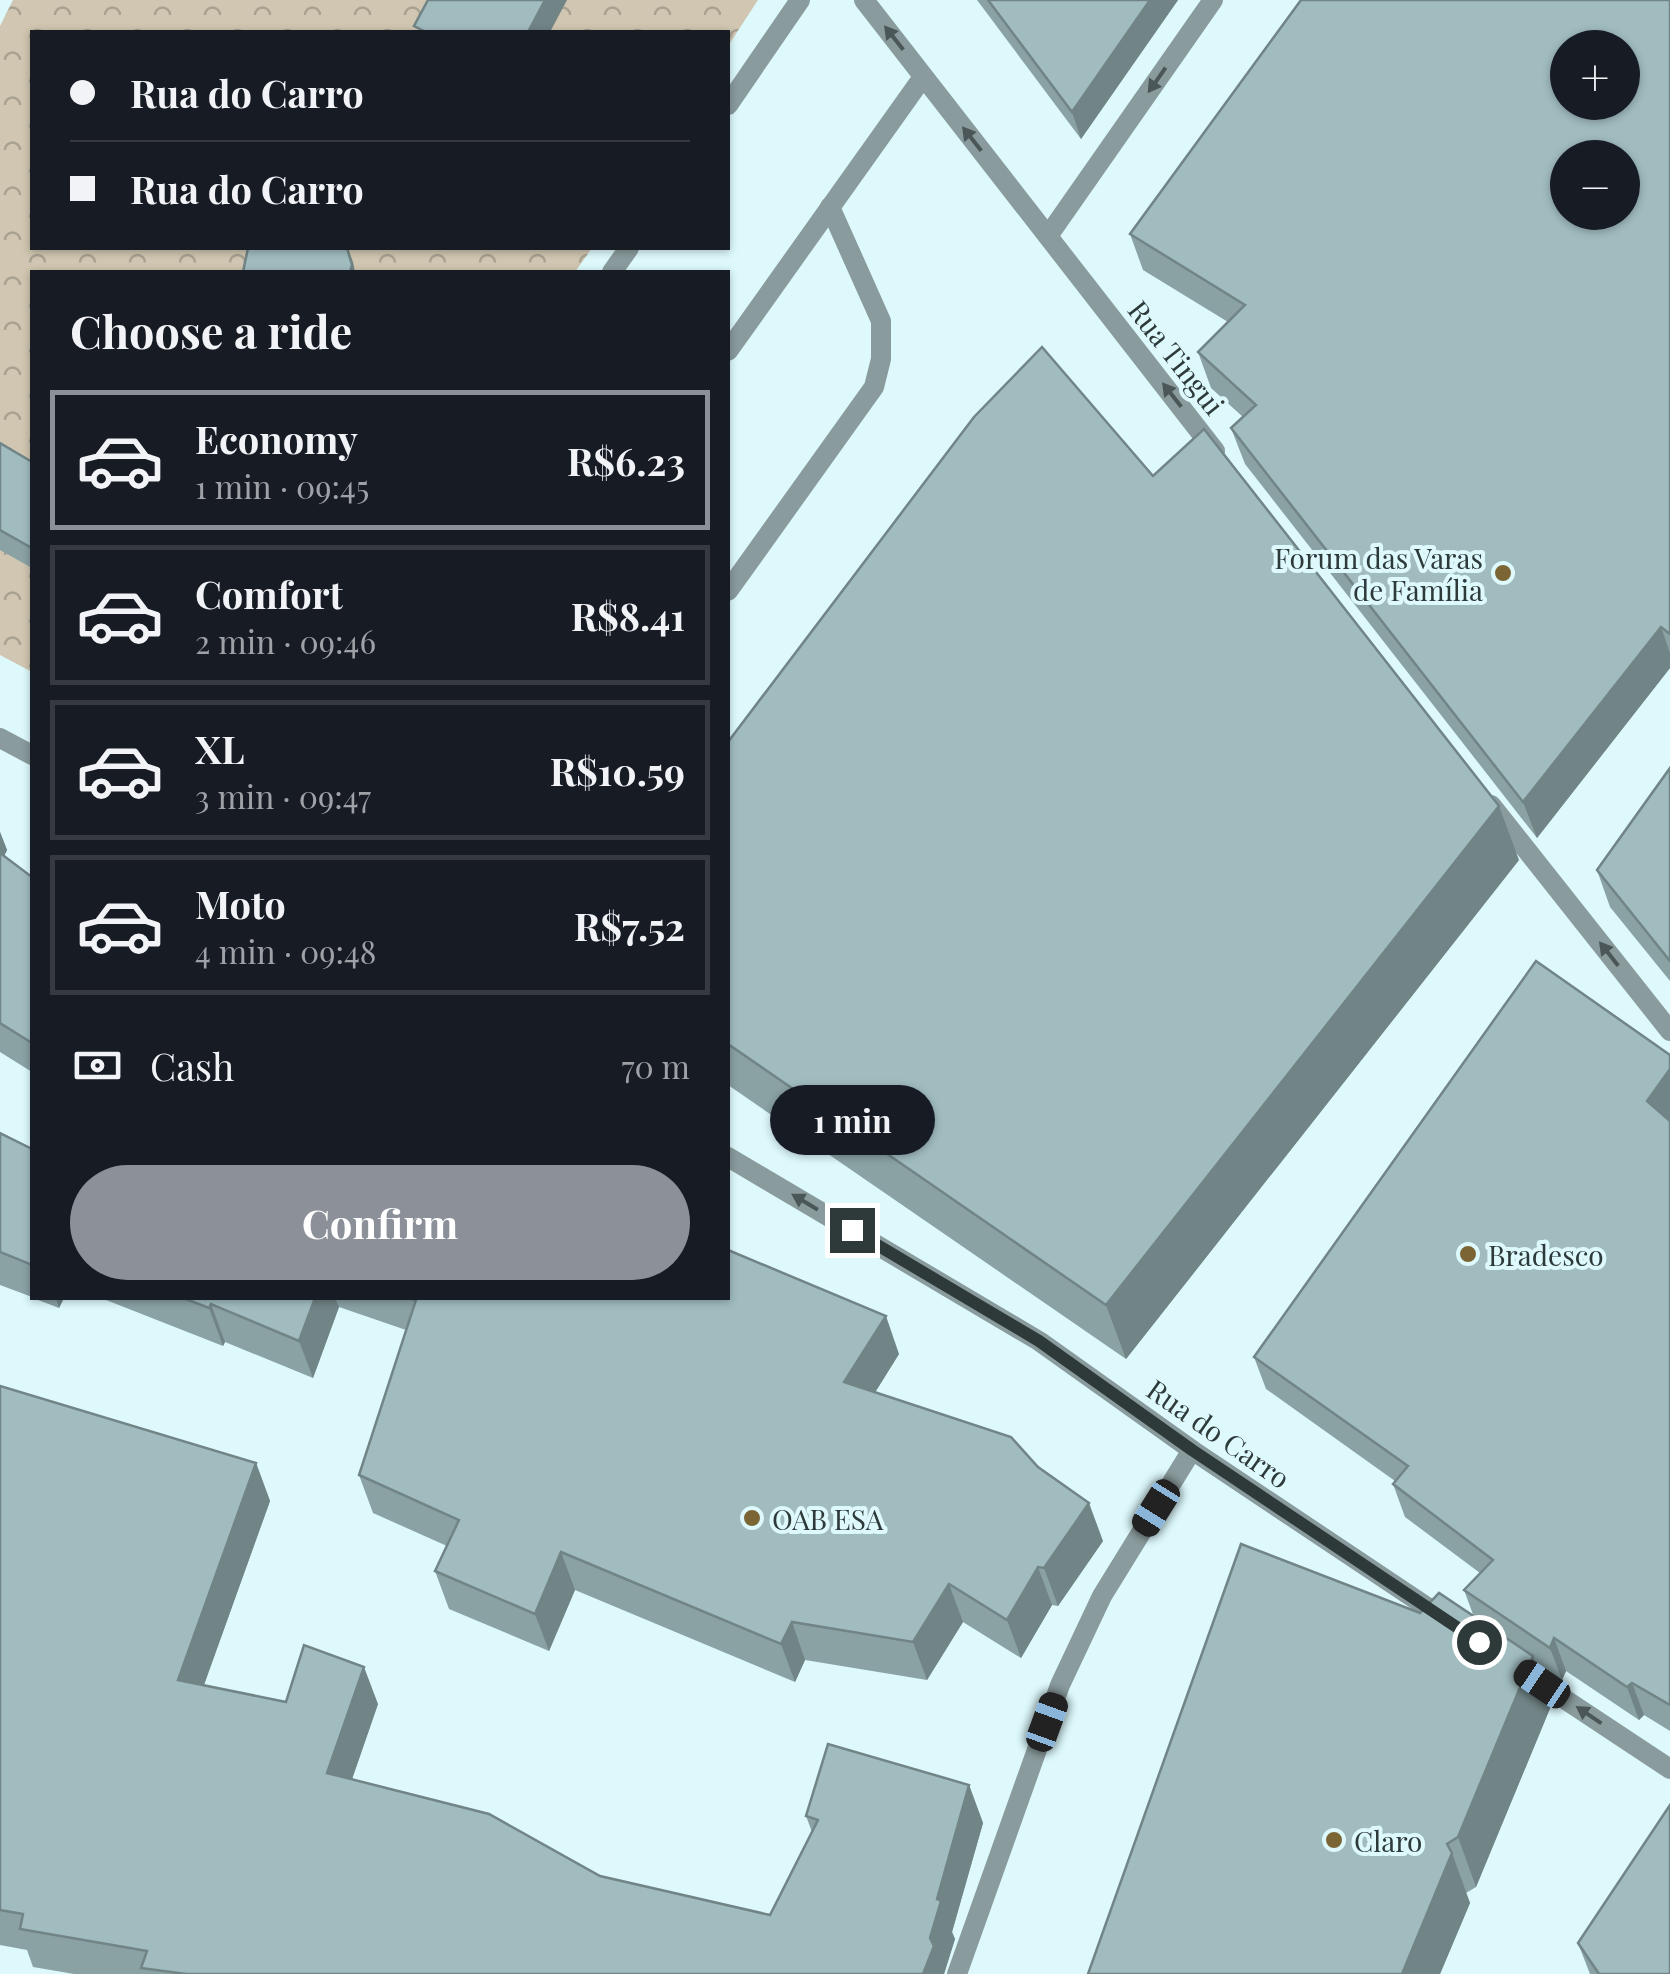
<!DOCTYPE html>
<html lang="en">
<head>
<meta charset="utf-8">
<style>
	body { margin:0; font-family:"Playfair Display",serif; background:#20242c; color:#f1f3f6; height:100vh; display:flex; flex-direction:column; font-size:38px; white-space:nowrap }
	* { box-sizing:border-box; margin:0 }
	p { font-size:32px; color:#9ea1a6 }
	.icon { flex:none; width:55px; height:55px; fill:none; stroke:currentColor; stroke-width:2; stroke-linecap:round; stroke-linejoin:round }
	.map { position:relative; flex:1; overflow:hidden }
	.sheet { position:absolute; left:30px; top:270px; width:700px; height:1030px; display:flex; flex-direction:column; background:#171b24; border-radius:0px; box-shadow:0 2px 8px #0004 }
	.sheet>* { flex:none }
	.banner { position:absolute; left:30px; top:30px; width:700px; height:220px; border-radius:0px; box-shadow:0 2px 8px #0004; display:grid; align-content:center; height:220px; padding:0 40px; background:#171b24 }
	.fabs { position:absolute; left:1550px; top:30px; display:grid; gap:20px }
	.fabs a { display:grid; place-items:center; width:90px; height:90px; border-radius:50%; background:#171b24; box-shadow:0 2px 8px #0004; font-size:50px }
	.end { position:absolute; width:45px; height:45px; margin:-22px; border:12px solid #2e393a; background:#fff; box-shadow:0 0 0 5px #fff }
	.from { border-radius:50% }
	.bubble { position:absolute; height:70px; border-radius:35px; background:#171b24; box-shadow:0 2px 8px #0004; font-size:32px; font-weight:700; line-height:70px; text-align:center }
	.car { position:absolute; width:30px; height:60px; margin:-30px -15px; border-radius:12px; box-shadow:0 0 8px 2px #0007; background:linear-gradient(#222 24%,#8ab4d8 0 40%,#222 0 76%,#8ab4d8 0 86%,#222 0) }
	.banner b { display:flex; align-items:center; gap:35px; height:95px; font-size:38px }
	.banner b+b { border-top:2px solid #363941 }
	.banner i { width:25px; height:25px; background:#f1f3f6 }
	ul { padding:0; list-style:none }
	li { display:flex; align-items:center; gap:30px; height:140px; margin:0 20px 15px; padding:0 20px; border:5px solid #363941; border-radius:0px }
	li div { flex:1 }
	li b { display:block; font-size:38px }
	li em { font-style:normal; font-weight:700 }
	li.on { border-color:#8c9099 }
	li>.icon { width:90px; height:90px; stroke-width:1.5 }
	h2 { padding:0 40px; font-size:45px; line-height:120px }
	.pay { display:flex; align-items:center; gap:25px; height:110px; padding:0 40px; font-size:38px }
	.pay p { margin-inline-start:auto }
	.button { display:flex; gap:20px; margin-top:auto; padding:20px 40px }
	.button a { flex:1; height:115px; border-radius:60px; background:#8c9099; color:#fff; font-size:40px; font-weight:700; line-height:115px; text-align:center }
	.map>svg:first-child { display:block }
	.park { fill:url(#park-crowns) }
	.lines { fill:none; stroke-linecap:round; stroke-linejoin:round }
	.service { stroke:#8a9b9d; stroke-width:20 }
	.minor { stroke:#8a9b9d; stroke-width:20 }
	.tertiary { stroke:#8a9b9d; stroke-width:20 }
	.wall { fill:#8aa2a4 }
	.shaded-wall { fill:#718486 }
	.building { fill:#a1bcbf; stroke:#718486; stroke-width:2.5; fill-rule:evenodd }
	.oneway { fill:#4a5658 }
	.route { stroke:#2e393a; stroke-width:12 }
	.poi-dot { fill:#7c6535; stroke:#ddf9fc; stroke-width:4 }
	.labels { text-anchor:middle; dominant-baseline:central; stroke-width:8; stroke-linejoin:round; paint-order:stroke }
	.street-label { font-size:28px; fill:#2e393a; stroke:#ddf9fc }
	.poi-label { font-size:28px; fill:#2e393a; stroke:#ddf9fc; text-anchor:start }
</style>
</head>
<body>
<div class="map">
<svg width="1670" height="1974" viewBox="0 0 1670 1974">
	<defs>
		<pattern id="park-crowns" width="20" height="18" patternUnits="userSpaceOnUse" patternTransform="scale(2.5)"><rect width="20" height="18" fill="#d0c6b1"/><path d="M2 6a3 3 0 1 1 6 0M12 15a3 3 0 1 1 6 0" fill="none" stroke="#a9a291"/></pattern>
	</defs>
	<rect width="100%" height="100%" fill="#ddf9fc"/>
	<polygon class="park" points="13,0 758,0 728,46 728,32 32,32 32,248 592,248 575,272 32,272 32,672 0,655 0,26"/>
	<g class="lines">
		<g class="service">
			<polyline points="728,105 800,0"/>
			<polyline points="612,272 629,248"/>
			<polyline points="728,351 923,77"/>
			<polyline points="728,591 874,387 881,359 881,321 830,207"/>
		</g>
		<g class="minor">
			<polyline points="864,0 1215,451"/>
			<polyline points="1048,236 1213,0"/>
			<polyline points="1491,805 1670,1031"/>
			<polyline points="957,1974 1060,1685 1102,1596 1192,1450"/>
		</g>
		<g class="tertiary">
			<polyline points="0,738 32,755"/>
			<polyline points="728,1157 1039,1341 1192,1450 1448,1621"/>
			<polyline points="1522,1671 1670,1769"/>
		</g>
	</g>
	<g class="wall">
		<polygon points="977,0 1178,0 1081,139"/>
		<polygon points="1670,0 1670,668 1537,838 1245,464 1231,428 1243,417 1211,388 1198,352 1228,322 1143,270 1130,234"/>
		<polygon points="0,443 32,462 32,568 0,550"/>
		<polygon points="728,742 1519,860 1126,1359 728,1085"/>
		<polygon points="1670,768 1670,981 1610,907 1597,870"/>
		<polygon points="0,832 7,850 4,856 32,877 32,1072 0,1052"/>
		<polygon points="1670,1055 1670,1731 1644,1715 1639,1720 1566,1671 1562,1680 1535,1663 1551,1706 1476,1887 1466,1893 1470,1903 1440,1974 1088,1974 1420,1613 1474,1617 1464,1590 1480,1573 1405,1517 1393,1484 1395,1481 1266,1389 1254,1357"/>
		<polygon points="0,1133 32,1149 32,1297 0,1285"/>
		<polygon points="33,1298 64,1298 59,1308"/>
		<polygon points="101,1298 728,1298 899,1354 875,1392 1103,1541 1058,1606 1052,1605 1021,1658 963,1622 927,1680 805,1660 795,1682 575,1590 549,1651 449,1609 435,1571 447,1546 373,1513 359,1475 406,1330 339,1307 313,1378 225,1342 223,1346"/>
		<polygon points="0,1386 256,1463 270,1501 204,1685 286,1702 378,1704 352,1779 600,1876 770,1915 812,1832 806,1816 969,1785 983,1823 952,1932 955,1939 944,1974 74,1974 33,1967 27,1950 0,1945"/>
		<polygon points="1578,1943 1670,1974 1590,1974"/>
	</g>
	<g class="shaded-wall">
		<polygon points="545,0 567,0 550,32 528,32"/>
		<polygon points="1150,0 1178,0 1081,139 1072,112"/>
		<polygon points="348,249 353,262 355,272 350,272"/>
		<polygon points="1661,627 1670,653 1670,668 1537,838 1523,802"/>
		<polygon points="1499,806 1519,860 1126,1359 1106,1305"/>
		<polygon points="0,832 7,850 0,865"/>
		<polygon points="1670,1069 1670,1118 1659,1133 1647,1101"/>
		<polygon points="56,1298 64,1298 59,1308"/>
		<polygon points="315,1298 335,1298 339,1307 313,1378 299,1341"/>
		<polygon points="211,1304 225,1342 223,1346 209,1308"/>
		<polygon points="886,1316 899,1354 858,1420 844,1382"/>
		<polygon points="256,1463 270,1501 192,1718 178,1680"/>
		<polygon points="1089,1503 1103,1541 1058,1606 1044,1568"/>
		<polygon points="561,1552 575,1590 549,1651 535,1614"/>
		<polygon points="1038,1567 1052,1605 1021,1658 1007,1620"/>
		<polygon points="949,1584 963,1622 927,1680 913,1642"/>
		<polygon points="792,1622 805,1660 795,1682 781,1644"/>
		<polygon points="1554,1638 1566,1671 1562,1680 1550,1648"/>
		<polygon points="1533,1656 1551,1706 1476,1887 1458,1837"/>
		<polygon points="364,1667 378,1704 341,1811 327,1773"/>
		<polygon points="1632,1683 1644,1715 1639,1720 1627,1687"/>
		<polygon points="969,1785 983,1823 952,1932 955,1939 944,1974 923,1974 937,1899"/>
		<polygon points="1452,1853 1470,1903 1440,1974 1402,1974"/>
	</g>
	<g class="building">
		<polygon points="428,0 545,0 528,32 426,32 414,26"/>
		<polygon points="988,0 1150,0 1072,112"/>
		<path d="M 1301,0 L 1670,0 L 1670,634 L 1661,627 L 1523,802 L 1231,428 L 1256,405 L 1198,352 L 1245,305 L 1130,234 ZM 1568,48 L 1622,48 L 1622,102 L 1568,102 ZM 1568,158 L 1622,158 L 1622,212 L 1568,212 Z"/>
		<polygon points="248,248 347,248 352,265 350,272 243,272"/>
		<polygon points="1042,347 1153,476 1204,429 1499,806 1106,1305 728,1044 728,742 974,417"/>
		<polygon points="0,443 32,462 32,548 0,530"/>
		<polygon points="1670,768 1670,961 1597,870"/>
		<polygon points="0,853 32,877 32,1043 0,1023"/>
		<polygon points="1536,961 1670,1055 1670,1069 1647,1101 1670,1121 1670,1705 1632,1683 1627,1687 1554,1638 1550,1648 1464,1590 1493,1560 1393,1484 1408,1466 1254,1357"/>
		<polygon points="0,1133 32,1149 32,1265 0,1252"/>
		<polygon points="728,1250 886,1316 844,1382 1011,1437 1038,1467 1089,1503 1044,1568 1038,1567 1007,1620 949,1584 913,1642 792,1622 781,1644 561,1552 535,1614 435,1571 459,1520 359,1475 416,1300 408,1298 728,1298"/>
		<polygon points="183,1298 315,1298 299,1341 211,1304 209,1308"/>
		<polygon points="0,1386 256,1463 178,1680 286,1702 304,1645 364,1667 327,1773 489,1814 600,1876 770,1915 818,1820 806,1816 828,1744 969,1785 937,1899 941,1901 930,1938 934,1946 923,1974 186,1974 141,1968 147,1951 20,1929 23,1914 0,1910"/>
		<polygon points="1241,1544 1420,1613 1439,1593 1533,1656 1458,1837 1447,1844 1452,1853 1402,1974 1088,1974"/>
		<polygon points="1670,1805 1670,1974 1599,1974 1578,1943"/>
	</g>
	<defs><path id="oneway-solid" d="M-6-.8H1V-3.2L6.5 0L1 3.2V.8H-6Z" transform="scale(2.5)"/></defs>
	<g class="oneway">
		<use href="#oneway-solid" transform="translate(894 38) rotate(-128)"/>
		<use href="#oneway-solid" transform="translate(1157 80) rotate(125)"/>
		<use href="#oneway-solid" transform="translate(972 139) rotate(-128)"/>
		<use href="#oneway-solid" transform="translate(1172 395) rotate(-128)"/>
		<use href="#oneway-solid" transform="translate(1609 954) rotate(-128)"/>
		<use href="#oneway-solid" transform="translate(805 1202) rotate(-149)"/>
		<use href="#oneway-solid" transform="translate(1589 1715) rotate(-146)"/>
	</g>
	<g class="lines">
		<polyline class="route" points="852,1230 1039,1341 1192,1450 1479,1642"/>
	</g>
	<g class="poi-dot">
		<circle cx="1503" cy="573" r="10"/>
		<circle cx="1468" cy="1254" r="10"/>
		<circle cx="752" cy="1518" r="10"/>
		<circle cx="1334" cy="1840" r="10"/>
	</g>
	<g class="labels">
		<g class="street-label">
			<text transform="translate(1177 357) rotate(52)">Rua Tingui</text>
			<text transform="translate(1219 1433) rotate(35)">Rua do Carro</text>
		</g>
		<g class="poi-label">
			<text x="1483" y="557" text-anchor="end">Forum das Varas<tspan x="1483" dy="32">de Família</tspan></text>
			<text x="1488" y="1254">Bradesco</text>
			<text x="772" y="1518">OAB ESA</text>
			<text x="1354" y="1840">Claro</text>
		</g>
	</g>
</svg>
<div class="fabs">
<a>+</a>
<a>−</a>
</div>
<i class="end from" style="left:1479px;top:1642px"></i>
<i class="end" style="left:852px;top:1230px"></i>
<div class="bubble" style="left:770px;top:1085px;width:165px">1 min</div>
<i class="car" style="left:1156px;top:1508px;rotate:212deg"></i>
<i class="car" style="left:1542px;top:1684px;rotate:304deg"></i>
<i class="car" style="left:1047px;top:1722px;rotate:20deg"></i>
<div class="banner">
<b><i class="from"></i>Rua do Carro</b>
<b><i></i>Rua do Carro</b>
</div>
<section class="sheet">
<h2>Choose a ride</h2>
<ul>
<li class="on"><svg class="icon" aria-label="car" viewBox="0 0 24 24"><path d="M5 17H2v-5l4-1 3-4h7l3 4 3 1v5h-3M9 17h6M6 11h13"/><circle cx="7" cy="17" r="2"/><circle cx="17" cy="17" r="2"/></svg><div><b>Economy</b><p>1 min · 09:45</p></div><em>R$6.23</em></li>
<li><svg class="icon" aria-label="car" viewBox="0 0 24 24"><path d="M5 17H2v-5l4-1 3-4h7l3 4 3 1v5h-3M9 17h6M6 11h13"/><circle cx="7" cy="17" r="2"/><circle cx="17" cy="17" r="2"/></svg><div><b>Comfort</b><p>2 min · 09:46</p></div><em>R$8.41</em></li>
<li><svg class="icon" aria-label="car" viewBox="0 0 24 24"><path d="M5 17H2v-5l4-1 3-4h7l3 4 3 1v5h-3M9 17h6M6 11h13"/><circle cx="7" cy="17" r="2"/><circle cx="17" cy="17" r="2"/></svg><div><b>XL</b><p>3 min · 09:47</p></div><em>R$10.59</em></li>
<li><svg class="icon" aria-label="car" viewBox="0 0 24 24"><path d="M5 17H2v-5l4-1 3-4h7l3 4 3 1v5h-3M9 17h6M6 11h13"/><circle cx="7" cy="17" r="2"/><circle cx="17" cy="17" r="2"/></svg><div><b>Moto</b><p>4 min · 09:48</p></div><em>R$7.52</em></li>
</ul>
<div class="pay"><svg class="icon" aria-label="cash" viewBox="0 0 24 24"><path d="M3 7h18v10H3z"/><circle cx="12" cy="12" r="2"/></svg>Cash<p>70 m</p></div>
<div class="button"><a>Confirm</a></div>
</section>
</div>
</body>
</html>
